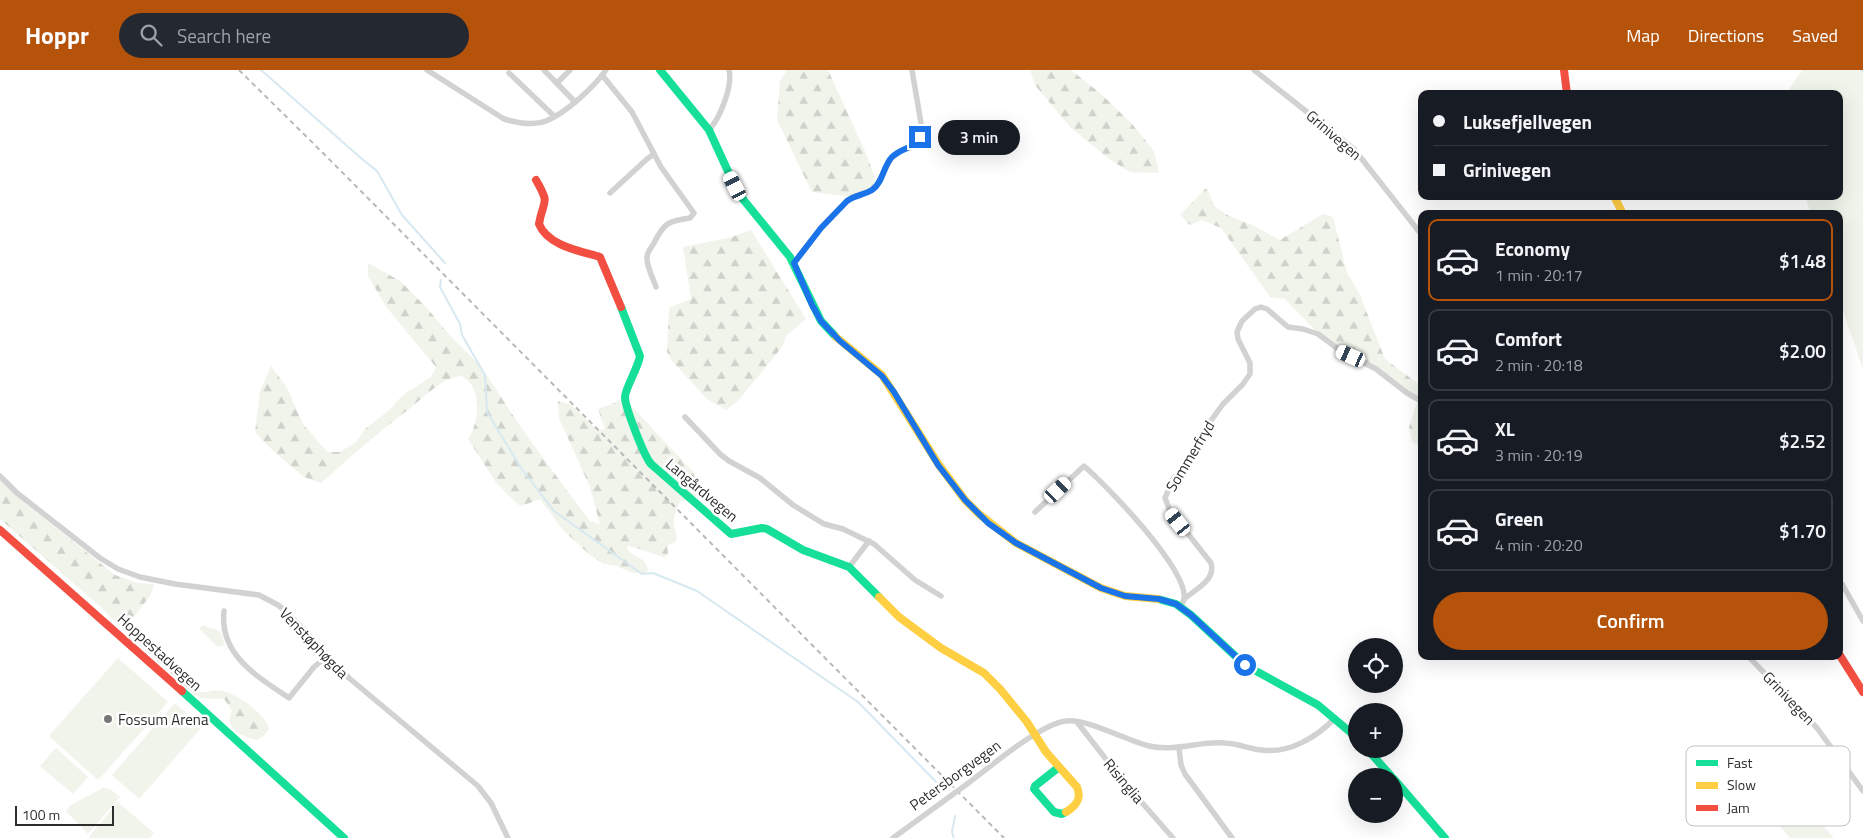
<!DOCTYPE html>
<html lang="en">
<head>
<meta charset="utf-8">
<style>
	body { margin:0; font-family:"Titillium Web",sans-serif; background:#242831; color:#f1f3f6; height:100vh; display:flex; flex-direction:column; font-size:19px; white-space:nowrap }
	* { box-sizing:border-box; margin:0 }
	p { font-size:16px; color:#9ea1a6 }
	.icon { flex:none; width:28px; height:28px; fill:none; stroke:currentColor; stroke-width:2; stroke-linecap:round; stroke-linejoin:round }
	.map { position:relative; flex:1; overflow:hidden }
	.details { position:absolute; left:1418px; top:140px; width:425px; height:450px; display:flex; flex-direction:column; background:#171b24; border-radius:10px; box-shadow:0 5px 20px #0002 }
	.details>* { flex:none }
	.banner { position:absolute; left:1418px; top:20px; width:425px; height:110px; border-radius:10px; box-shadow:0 5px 20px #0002; display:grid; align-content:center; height:110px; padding:0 15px; background:#171b24 }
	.fabs { position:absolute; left:1348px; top:568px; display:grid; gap:10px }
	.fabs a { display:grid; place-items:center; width:55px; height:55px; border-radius:50%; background:#171b24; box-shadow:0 5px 20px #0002; font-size:25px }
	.scale { position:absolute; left:15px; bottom:12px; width:99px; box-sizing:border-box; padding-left:5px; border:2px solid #2d2d2d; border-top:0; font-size:14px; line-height:18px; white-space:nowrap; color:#2d2d2d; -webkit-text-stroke:4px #fff; paint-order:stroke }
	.end { position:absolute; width:22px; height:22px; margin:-11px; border:6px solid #1a73e8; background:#fff; box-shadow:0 0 0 2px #fff }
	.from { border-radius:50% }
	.bubble { position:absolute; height:35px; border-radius:18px; background:#171b24; box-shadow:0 5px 20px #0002; font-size:16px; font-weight:600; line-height:35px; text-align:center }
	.car { position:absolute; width:15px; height:30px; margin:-15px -8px; border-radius:6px; box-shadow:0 0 4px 1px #0007; background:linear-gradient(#fff 24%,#345 0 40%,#fff 0 76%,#345 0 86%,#fff 0) }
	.banner b { display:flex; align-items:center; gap:18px; height:48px; font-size:19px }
	.banner b+b { border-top:1px solid #363941 }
	.banner i { width:12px; height:12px; background:#f1f3f6 }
	ul { padding:9px 0 0; list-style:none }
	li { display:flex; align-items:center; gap:15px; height:82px; margin:0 10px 8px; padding:0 5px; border:2px solid #363941; border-radius:10px }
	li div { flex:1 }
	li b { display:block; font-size:19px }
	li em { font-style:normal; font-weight:600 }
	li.on { border-color:#b45309 }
	li>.icon { width:45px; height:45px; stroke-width:1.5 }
	.action { display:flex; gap:10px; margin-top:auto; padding:10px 15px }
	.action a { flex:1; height:58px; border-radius:30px; background:#b45309; color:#fff; font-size:20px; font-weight:600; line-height:58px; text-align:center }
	header { display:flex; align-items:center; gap:30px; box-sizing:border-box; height:70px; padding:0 25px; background:#b45309; color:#fff }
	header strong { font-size:24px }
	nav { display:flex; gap:28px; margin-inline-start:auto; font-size:18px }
	.search { width:350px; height:45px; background:#242831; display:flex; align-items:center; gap:12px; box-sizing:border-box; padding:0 18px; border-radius:28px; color:#9ea1a6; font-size:19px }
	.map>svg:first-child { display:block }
	.forest { fill:url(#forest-firs) }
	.green { fill:#f0f4eb }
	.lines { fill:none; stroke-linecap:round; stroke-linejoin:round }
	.stream { stroke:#d8e8f1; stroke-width:2 }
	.street { stroke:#d2d2d2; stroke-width:5.5 }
	.fast { stroke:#16e098; stroke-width:8 }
	.slow { stroke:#ffcf43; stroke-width:8 }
	.jam { stroke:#f24e42; stroke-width:8 }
	.rail { stroke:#b9b9b9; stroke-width:2; stroke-dasharray:5 4; stroke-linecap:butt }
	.street-bridge { stroke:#d2d2d2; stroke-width:5.5 }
	.route { stroke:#1a73e8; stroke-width:6 }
	.poi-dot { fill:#767676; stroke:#fff; stroke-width:2 }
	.labels { text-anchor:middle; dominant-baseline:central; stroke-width:5; stroke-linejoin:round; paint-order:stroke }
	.street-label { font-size:15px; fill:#2d2d2d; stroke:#fff }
	.poi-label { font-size:15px; fill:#2d2d2d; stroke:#fff; text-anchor:start }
	.key { fill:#fff; stroke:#c0c0c0; stroke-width:1 }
	.key-label { font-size:14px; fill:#2d2d2d }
</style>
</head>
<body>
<header>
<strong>Hoppr</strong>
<div class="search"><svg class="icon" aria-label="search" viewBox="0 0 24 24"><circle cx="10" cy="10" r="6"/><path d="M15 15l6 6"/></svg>Search here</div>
<nav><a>Map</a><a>Directions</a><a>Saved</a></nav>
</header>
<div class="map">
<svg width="1863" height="768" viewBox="0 0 1863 768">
	<defs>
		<pattern id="forest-firs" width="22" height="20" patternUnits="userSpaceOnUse" patternTransform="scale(1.25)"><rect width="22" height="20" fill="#f0f4eb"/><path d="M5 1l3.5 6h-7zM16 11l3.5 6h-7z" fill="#ced2ca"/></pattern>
	</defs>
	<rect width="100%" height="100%" fill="#fff"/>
	<g class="forest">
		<polygon points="787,0 828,0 868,88 877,115 852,127 812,122 777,50 780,11"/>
		<polygon points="1030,0 1071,0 1101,24 1132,54 1154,81 1159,103 1130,102 1109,89 1070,57 1035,15"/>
		<polygon points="1207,117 1214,136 1227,145 1252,155 1280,170 1323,144 1333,147 1347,203 1360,225 1385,289 1421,316 1421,377 1412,372 1409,357 1418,330 1388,308 1324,269 1285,229 1270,227 1221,158 1202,150 1190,155 1180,145"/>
		<polygon points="751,160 806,249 786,266 782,277 737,332 726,340 707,329 672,291 667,282 669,238 691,229 683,177 732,167"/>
		<path d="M 368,193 L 400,211 L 427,238 L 452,268 L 480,295 L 522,359 L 568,422 L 590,451 L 600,454 L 590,417 L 559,348 L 558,331 L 570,334 L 597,360 L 605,359 L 598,339 L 625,329 L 693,402 L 700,421 L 693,430 L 680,431 C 678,437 674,443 674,450 C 672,461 685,472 667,475 L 668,483 L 667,486 L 663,487 L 637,478 L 627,476 L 627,479 C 633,488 647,487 648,500 L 646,503 L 632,503 L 617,496 L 604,494 L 591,486 L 563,460 L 541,430 L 538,430 L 521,436 L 517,434 L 497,414 L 468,369 C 480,351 483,316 461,306 C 443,308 427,324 413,336 C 381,360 351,386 321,413 L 304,407 L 273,381 L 255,362 L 260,321 L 271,296 L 287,318 L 303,354 L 327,382 L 340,382 L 356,372 L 365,359 L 392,338 L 396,332 L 406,323 L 431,307 L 436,297 L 387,238 L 368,206 Z"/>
		<path d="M 0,410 L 19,428 L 115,505 L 138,513 L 154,514 L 150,526 L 128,554 L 192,620 C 202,625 211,620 222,621 C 237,623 266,645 269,659 L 264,666 L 257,670 C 241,667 224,659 232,640 L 224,629 L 201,628 L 192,623 L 109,546 L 102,538 L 0,449 Z"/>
	</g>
	<g class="green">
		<polygon points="1802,0 1863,0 1863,299 1839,229 1839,144 1811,144 1805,126 1839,126 1839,24 1786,24"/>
		<path d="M 204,555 C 219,564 217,552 225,575 L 218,577 L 199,558 Z"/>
		<polygon points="118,588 168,632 98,710 49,666"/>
		<polygon points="175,633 202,657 139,729 112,705"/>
		<polygon points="56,678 88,707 73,724 40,696"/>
		<polygon points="103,718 110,719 120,727 88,764 66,741 71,735"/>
		<polygon points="1799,729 1834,768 1790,768 1775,751"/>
		<polygon points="118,732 154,763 150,768 88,768"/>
	</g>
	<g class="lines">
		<g class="stream">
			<polyline points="261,0 362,89 377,101 402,145 445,193"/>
			<polyline points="1861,0 1863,1"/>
			<polyline points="441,210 440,217 460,254 462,265 485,305 487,342 521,398 554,441 642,504 653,503 697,521 858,632 940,716"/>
			<polyline points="954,768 952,762 955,746"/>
		</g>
		<g class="street">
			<path d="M 427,0 L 504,49 C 517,53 533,56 546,51 C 566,43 594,17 606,0"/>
			<polyline points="544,0 575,32"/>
			<polyline points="1254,0 1354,79 1421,164"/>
			<polyline points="509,3 554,46"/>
			<path d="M 602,5 L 632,42 L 661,97 L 694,143 L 690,148 C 668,151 664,153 654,173 C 652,177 647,182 647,187 C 646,195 653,208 656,217"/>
			<polyline points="557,13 570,0"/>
			<path d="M 709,60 C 720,48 733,16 729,0"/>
			<polyline points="610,123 647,89 654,84"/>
			<polyline points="794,193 821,158 847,131 852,127 872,120 877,115 892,87 902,80 910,78 916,74 920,67 922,59 912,0"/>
			<polyline points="685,347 720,384 729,391 760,408 793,435 824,454 843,459 874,474 915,510 941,526"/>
			<polyline points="0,406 17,423 100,488 118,499 140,507 175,514 259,525 278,535 289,544 349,608 478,716 491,733 508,768"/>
			<path d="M 1035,442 L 1084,396 C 1106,415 1190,501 1184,530 C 1183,532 1181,535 1180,537"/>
			<polyline points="849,497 869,471"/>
			<polyline points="1842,514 1863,551"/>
			<path d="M 1184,529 C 1196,519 1216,510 1211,493 L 1170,441 L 1165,428 L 1173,409 L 1188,391 L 1202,363 L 1223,334 L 1243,314 L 1250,304 L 1250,293 L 1238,269 L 1237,262 L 1242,251 L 1255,239 L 1261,237 L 1267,239 L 1288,257 L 1303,259 L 1318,264 L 1341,281 L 1376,299 L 1407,323 L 1421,331"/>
			<path d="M 224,541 C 219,585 258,607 289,628 L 314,597 L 327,586"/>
			<polyline points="1748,586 1817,658 1863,721"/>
			<polyline points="1077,652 1123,711 1173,768"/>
			<polyline points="1179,678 1181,695 1185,704 1232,768"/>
			<path d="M 967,714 C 990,697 1040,654 1066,651 C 1087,648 1127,671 1149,676 C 1175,682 1199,671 1224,673 C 1237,673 1249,679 1262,680 C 1289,684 1317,667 1335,648"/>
			<polyline points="893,768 941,733"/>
		</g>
		<g class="fast">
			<polyline points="660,0 709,60 738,123 790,187 821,251 836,267"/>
			<path d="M 621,237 L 640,286 C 638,298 625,319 625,327 C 625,337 644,386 651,394 L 731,464 L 762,458 L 767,459 L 803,480 L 849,497 L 879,527"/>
			<polyline points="1158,529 1176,534 1191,545 1245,595 1318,635 1356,667"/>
			<polyline points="182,621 344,768"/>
			<polyline points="1367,679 1391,706"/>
			<polyline points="1059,697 1035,716 1034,719 1054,742 1062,744 1066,742"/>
			<polyline points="1394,709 1445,768"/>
		</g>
		<g class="slow">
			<polyline points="1614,126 1623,144"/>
			<polyline points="836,267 882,305 939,395 965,430 979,444 1016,473 1101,518 1125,526 1158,529"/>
			<path d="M 879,527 L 899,547 L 941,578 L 984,603 L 1000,619 L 1027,652 L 1046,682 L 1077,717 C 1082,729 1076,736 1066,742"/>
		</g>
		<g class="jam">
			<polyline points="1564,0 1567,24"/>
			<path d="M 536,110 C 551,136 543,129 539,154 C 548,176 580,181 600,187 L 621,237"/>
			<polyline points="0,460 182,621"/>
			<polyline points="1839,584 1863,622"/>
		</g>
		<polyline class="rail" points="239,0 326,86 1004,768"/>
		<polyline class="street-bridge" points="941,733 967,714"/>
	</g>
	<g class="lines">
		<path class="route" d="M 920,67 C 913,79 901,78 892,87 C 883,96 883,113 872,120 C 864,125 855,125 847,131 L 821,158 L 794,193 L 812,235 L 821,251 L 840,271 L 882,306 L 894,322 L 938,395 L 965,430 L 988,453 L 1016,473 L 1101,518 L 1125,526 L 1159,529 L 1176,534 L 1191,545 L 1245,595"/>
	</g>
	<circle class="poi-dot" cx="108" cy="649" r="5"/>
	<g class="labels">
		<g class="street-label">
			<text transform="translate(1334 65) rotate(41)">Grinivegen</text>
			<text transform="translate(1190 386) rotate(-59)">Sommerfryd</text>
			<text transform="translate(702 420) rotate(40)">Langårdvegen</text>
			<text transform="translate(314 573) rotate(46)">Venstøphøgda</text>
			<text transform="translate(160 582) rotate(42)">Hoppestadvegen</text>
			<text transform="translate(1789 628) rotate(46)">Grinivegen</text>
			<text transform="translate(955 705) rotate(-36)">Petersborgvegen</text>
			<text transform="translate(1124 711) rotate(50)">Risinglia</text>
		</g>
		<g class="poi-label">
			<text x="118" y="649">Fossum Arena</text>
		</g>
	</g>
	<rect x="1686" y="676" width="164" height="80" rx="8" class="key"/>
	<rect x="1696" y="690" width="22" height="6" fill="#16e098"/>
	<rect x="1696" y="712" width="22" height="7" fill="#ffcf43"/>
	<rect x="1696" y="735" width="22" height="6" fill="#f24e42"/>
	<g class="key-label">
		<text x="1727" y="698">Fast</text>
		<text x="1727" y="720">Slow</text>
		<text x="1727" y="743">Jam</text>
	</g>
</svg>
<div class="fabs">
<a><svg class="icon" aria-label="locate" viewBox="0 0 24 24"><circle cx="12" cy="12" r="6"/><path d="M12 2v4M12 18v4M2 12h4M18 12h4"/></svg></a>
<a>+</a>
<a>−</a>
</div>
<div class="scale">100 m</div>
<i class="end from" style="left:1245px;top:595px"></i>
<i class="end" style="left:920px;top:67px"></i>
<div class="bubble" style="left:938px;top:50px;width:82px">3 min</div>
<i class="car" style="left:735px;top:116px;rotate:333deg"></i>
<i class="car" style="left:1351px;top:286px;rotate:294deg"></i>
<i class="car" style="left:1058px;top:420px;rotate:47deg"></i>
<i class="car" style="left:1178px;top:452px;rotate:322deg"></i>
<div class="banner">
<b><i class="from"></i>Luksefjellvegen</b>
<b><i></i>Grinivegen</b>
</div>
<section class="details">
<ul>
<li class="on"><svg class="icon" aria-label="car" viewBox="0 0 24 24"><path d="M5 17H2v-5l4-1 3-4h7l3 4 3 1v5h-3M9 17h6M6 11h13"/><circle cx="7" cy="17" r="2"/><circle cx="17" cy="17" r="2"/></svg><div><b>Economy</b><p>1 min · 20:17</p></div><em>$1.48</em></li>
<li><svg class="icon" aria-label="car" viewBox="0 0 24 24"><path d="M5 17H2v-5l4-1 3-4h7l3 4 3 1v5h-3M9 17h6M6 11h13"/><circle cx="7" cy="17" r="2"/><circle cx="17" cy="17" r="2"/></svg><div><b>Comfort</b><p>2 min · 20:18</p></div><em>$2.00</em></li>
<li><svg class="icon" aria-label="car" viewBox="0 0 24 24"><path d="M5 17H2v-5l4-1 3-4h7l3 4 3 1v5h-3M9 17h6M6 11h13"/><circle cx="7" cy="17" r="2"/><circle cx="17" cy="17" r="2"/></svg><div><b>XL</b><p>3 min · 20:19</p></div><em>$2.52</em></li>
<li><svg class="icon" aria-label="car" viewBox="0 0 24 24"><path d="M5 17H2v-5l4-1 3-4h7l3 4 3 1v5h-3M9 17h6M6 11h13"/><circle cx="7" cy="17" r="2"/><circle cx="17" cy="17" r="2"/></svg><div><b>Green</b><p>4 min · 20:20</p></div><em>$1.70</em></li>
</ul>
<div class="action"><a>Confirm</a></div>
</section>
</div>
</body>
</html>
